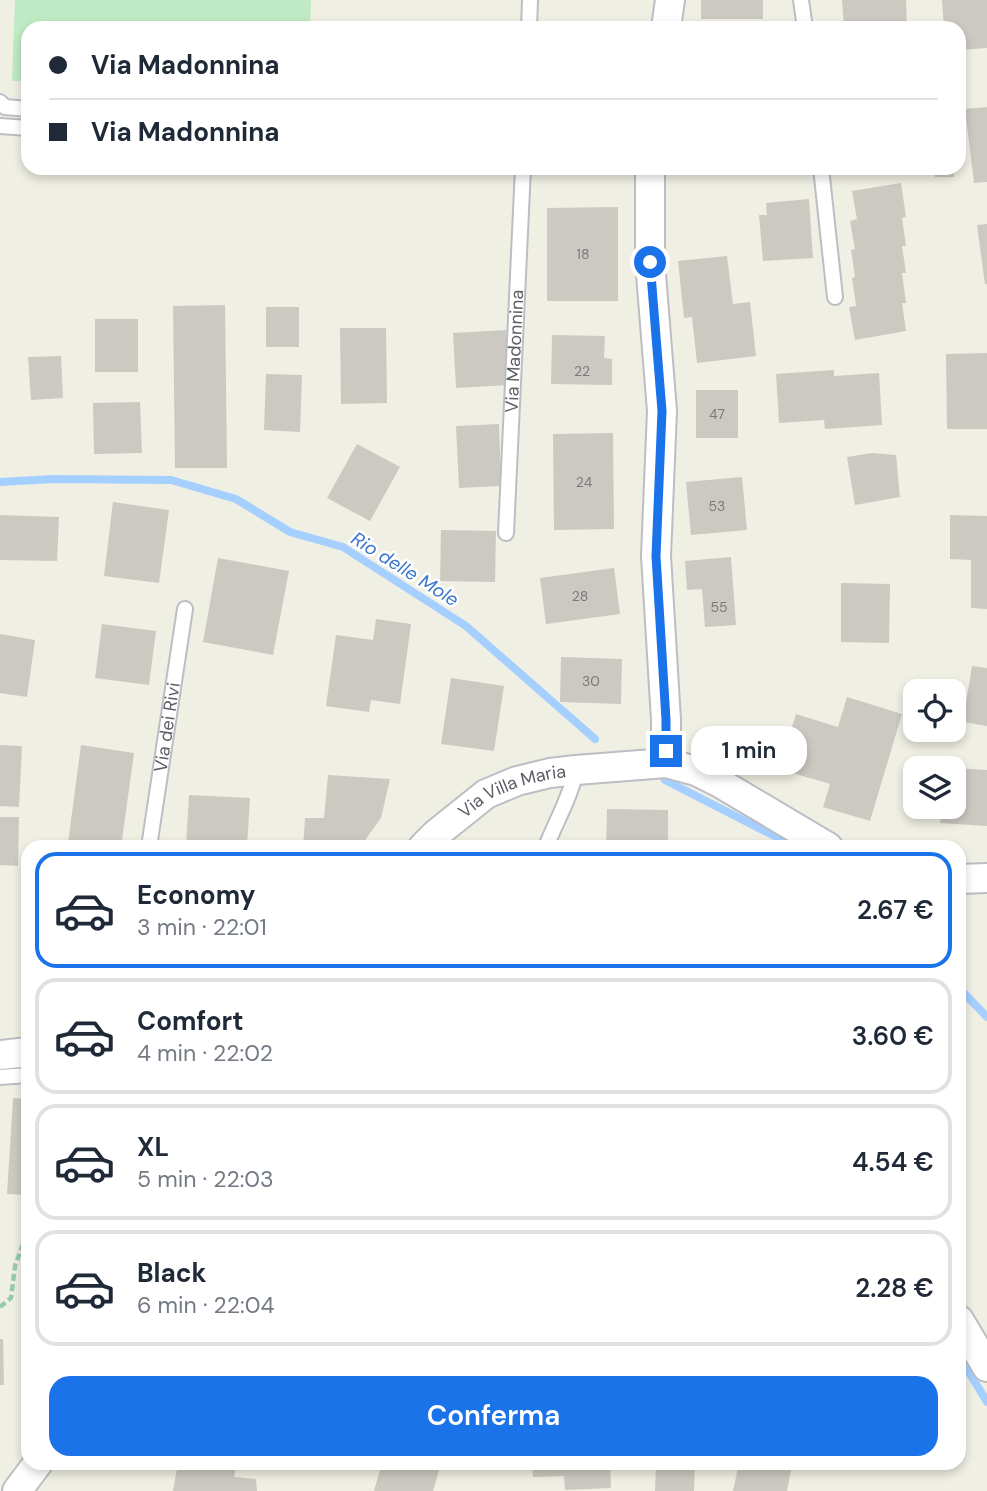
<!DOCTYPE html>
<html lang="it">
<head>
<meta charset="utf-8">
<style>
	body { margin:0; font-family:"DM Sans",sans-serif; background:#f6f6f7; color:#1f2937; height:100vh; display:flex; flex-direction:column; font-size:26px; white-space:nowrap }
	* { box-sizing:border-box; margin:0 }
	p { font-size:23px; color:#747a83 }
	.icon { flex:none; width:38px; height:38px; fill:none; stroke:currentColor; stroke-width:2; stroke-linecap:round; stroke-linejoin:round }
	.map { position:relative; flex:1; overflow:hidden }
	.sheet { position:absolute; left:21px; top:840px; width:945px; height:630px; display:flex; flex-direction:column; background:#fff; border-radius:21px; box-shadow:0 4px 10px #0003 }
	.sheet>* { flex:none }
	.hud { position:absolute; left:21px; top:21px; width:945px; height:154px; border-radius:21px; box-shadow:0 4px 10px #0003; display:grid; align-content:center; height:154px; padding:0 28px; background:#fff }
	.tools { position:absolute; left:903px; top:679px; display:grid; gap:14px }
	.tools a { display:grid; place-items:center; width:63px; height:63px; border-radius:14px; background:#fff; box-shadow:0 4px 10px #0003; font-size:35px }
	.end { position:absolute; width:32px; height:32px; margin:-16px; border:9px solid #1a73e8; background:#fff; box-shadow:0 0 0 4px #fff }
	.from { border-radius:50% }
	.bubble { position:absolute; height:49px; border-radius:21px; background:#fff; box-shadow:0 4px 10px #0003; font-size:23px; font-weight:600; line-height:49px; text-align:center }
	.hud b { display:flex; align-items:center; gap:24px; height:66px; font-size:26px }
	.hud b+b { border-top:2px solid #e0e1e3 }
	.hud i { width:18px; height:18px; background:#1f2937 }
	ul { padding:12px 0 0; list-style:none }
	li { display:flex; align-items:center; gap:21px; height:116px; margin:0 14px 10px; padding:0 14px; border:4px solid #e0e1e3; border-radius:21px }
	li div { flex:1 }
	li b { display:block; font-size:26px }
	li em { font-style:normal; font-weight:600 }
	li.active { border-color:#1a73e8 }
	li>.icon { width:63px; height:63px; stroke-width:1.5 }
	.primary-button { display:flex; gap:14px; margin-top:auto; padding:14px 28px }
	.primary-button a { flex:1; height:80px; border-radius:21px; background:#1a73e8; color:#fff; font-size:28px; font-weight:600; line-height:80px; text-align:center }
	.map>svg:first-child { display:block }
	.green { fill:#bfeac3 }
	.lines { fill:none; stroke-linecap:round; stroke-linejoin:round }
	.stream { stroke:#a5cfff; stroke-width:8 }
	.building { fill:#cbc9c1 }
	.service-casing { stroke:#bcbec4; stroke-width:18 }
	.minor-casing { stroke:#bcbec4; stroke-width:32 }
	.path { stroke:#96cbab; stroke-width:4.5; stroke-dasharray:7 3.5; stroke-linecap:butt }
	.service { stroke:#fff; stroke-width:14 }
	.minor { stroke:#fff; stroke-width:28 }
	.route { stroke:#1a73e8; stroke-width:9 }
	.labels { text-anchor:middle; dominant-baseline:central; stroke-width:5; stroke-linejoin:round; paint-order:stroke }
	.number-label { font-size:14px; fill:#787a7d }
	.street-label { font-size:18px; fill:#5c5f66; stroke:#fff }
	.water-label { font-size:19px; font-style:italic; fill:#3c75ce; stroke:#fff }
</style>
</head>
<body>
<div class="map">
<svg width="987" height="1491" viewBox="0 0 987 1491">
	<rect width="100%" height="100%" fill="#f0efe4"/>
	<polygon class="green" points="15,0 311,0 310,28 28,28 28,81 12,81"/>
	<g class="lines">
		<g class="stream">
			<polyline points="0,482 53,479 171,480 236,499 290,532 343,547 466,626 595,739"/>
			<polyline points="665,780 796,847"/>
			<polyline points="959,988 987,1017"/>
			<polyline points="959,1356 987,1402"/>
		</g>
	</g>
	<g class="building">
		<rect x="701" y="0" width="62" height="19"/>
		<polygon points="842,0 906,0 907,26 844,28"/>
		<polygon points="942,0 987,0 987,48 959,50 959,28 944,28"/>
		<polygon points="987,107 987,182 974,183 965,109"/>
		<polygon points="934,168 954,168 954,177 935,177"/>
		<polygon points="901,183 906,217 902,218 906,246 902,246 906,273 902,273 906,303 902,303 906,331 855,340 849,307 856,306 852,278 855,277 851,250 855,249 850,221 857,219 852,191"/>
		<polygon points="809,199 813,258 763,261 759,215 767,215 766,203"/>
		<polygon points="618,207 618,301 547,301 547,208"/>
		<polygon points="987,224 987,284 985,284 977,225"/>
		<polygon points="727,256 733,304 750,302 756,356 697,363 692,317 684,318 678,261"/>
		<polygon points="225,305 227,468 175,468 173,306"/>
		<rect x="266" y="307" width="33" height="40"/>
		<rect x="95" y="319" width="43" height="53"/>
		<polygon points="340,328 386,328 387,403 341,404"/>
		<polygon points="506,330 509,385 456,388 453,333"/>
		<polygon points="552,335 605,336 604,358 612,359 612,385 551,384"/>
		<polygon points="987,353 987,429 947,429 946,354"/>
		<polygon points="61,356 63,398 31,400 28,357"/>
		<polygon points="834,370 834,376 879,373 882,425 825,429 824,420 779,423 776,374"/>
		<polygon points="266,374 302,375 300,432 264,430"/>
		<rect x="696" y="390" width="42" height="48"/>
		<polygon points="140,402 142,453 94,454 93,403"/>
		<polygon points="499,424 501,486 459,488 456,426"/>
		<polygon points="613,433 614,529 554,530 553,434"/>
		<polygon points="357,444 400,467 370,521 327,498"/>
		<polygon points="872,453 896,455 900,497 855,505 847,457"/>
		<polygon points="742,477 747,530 691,535 686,482"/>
		<polygon points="113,502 169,510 159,583 104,576"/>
		<polygon points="0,515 59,517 57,561 0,560"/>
		<polygon points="950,515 987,516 987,609 971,608 971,560 950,559"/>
		<polygon points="441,530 496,531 495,582 440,581"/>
		<polygon points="731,557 736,625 705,627 702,589 687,590 685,561"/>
		<polygon points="218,558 289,571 273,655 203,642"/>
		<polygon points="614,568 620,614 546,624 540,578"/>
		<polygon points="841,583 890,584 889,643 841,642"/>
		<polygon points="376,619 411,624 400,704 371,700 369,712 326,706 336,635 373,640"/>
		<polygon points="102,624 156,631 149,685 95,678"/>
		<polygon points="0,634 35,640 27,697 0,693"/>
		<polygon points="561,657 622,659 621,704 560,702"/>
		<polygon points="972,666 987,668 987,726 963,722"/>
		<polygon points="451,678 504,686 494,751 441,744"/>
		<polygon points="847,697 902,714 870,821 823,807 830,784 779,769 796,714 838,727"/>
		<polygon points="0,745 22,746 19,807 0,806"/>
		<polygon points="81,745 134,753 121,847 96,847 68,843"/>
		<polygon points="954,768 987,770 987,826 940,823 942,807 954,807"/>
		<polygon points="328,775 390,779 381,818 360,847 303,847 305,818 324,818"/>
		<polygon points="189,795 250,798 247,847 186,847"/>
		<polygon points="607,809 668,810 668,847 606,847"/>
		<polygon points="0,817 19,817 18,866 0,865"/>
		<polygon points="13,1098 28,1099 28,1195 7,1194"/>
		<polygon points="0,1339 3,1339 4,1385 0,1385"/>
		<polygon points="178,1463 215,1463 236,1467 234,1477 256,1479 257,1491 173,1491"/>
		<polygon points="382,1463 441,1463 433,1491 374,1491"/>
		<polygon points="532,1463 610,1463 611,1488 565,1490 564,1476 533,1477"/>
		<polygon points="656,1463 695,1463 694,1491 655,1491"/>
		<polygon points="739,1463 780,1463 792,1465 787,1491 733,1491"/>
	</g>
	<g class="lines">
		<defs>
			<g id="service">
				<polyline points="801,0 805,28"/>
				<polyline points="529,28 530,0"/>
				<polyline points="0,102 5,107 28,109"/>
				<polyline points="0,126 28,128"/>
				<polyline points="821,168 835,297"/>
				<path id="s1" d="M 506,533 L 523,168"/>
				<path id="s2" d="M 149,847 L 185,609"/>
				<path d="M 546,847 C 556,821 571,796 576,770"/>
				<polyline points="0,1077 28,1075"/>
			</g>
			<g id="minor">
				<polyline points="666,28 670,0"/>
				<polyline points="650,168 650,262 662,411 656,556 666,720 666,763"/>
				<path id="s3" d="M 423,847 L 436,834 L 486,794 L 517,781 L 550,773 L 576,770 L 666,763 L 696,771 L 720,783 L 828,847"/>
				<polyline points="959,879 987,878"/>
				<polyline points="0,1055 28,1052"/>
				<polyline points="959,1320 987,1367"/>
				<polyline points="17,1491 38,1463"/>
			</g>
		</defs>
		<use href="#service" class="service-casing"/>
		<use href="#minor" class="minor-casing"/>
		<polyline class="path" points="0,1307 11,1298 15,1266 28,1230"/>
		<use href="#service" class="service"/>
		<use href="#minor" class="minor"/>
	</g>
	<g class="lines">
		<polyline class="route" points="650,262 662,411 656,556 666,720 666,751"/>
	</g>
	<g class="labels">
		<g class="number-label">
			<text x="583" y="254">18</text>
			<text x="582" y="371">22</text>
			<text x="717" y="414">47</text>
			<text x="584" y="482">24</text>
			<text x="717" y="506">53</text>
			<text x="580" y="596">28</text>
			<text x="719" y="607">55</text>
			<text x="591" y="681">30</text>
		</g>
		<g class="street-label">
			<text stroke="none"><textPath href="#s1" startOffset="182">Via Madonnina</textPath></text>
			<text stroke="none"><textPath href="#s2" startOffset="121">Via dei Rivi</textPath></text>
			<text stroke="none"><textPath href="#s3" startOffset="108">Via Villa Maria</textPath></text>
		</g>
		<g class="water-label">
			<text transform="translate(405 569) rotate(32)">Rio delle Mole</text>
		</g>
	</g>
</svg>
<div class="tools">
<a><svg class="icon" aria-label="locate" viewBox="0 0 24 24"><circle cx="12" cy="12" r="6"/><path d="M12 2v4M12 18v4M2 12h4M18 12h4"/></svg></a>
<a><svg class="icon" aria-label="layers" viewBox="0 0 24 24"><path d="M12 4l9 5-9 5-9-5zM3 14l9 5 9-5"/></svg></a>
</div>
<i class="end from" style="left:650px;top:262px"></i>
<i class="end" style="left:666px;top:751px"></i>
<div class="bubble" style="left:691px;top:726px;width:116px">1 min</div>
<div class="hud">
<b><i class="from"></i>Via Madonnina</b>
<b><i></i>Via Madonnina</b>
</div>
<section class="sheet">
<ul>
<li class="active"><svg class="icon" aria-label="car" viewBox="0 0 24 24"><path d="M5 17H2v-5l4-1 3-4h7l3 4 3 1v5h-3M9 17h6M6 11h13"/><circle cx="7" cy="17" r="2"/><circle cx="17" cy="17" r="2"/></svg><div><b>Economy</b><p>3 min · 22:01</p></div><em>2.67 €</em></li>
<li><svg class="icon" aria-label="car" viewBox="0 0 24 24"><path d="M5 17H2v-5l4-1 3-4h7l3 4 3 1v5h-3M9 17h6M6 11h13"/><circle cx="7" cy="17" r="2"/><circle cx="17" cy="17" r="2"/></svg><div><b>Comfort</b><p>4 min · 22:02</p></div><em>3.60 €</em></li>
<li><svg class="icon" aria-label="car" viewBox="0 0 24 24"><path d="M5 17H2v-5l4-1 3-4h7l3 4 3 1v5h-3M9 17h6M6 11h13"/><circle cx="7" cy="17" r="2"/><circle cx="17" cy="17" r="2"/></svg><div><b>XL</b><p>5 min · 22:03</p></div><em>4.54 €</em></li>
<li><svg class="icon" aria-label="car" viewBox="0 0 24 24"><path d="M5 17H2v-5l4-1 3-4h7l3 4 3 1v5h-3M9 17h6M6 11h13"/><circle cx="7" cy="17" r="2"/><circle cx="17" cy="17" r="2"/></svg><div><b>Black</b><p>6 min · 22:04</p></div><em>2.28 €</em></li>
</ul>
<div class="primary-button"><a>Conferma</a></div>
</section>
</div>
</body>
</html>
